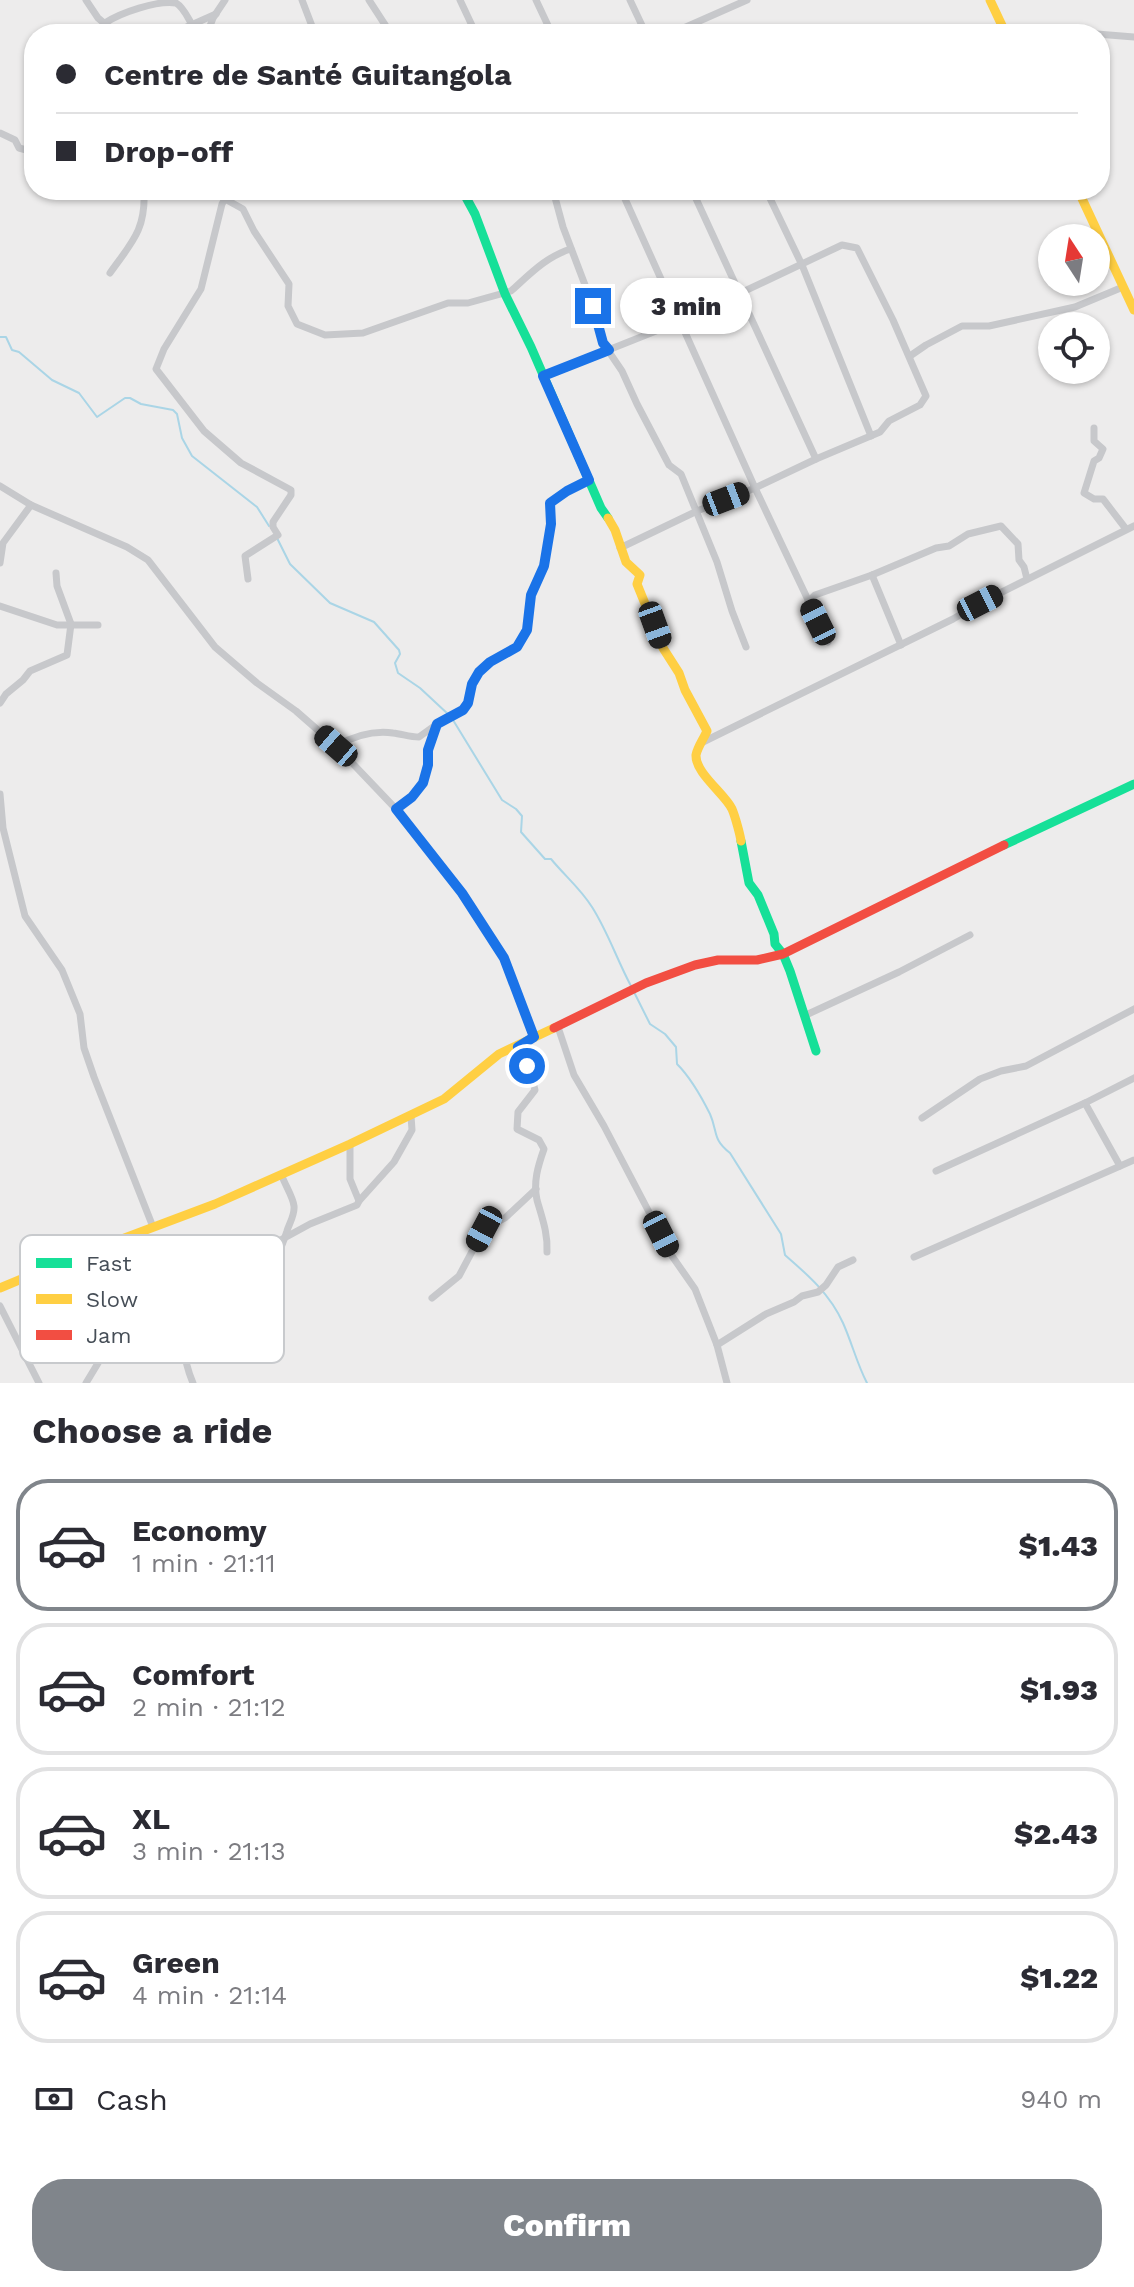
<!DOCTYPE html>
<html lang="en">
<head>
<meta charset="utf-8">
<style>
	body { margin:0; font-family:"Work Sans",sans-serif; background:#f7f7f7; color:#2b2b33; height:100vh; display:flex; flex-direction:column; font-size:30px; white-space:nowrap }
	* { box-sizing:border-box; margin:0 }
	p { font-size:26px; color:#7c7c81 }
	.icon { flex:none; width:44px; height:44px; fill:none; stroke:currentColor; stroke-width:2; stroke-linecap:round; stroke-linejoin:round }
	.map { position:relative; height:1383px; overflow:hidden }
	.sheet { display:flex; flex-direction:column; background:#fff; flex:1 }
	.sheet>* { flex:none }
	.top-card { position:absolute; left:24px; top:24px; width:1086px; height:176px; border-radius:32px; box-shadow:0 2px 6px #0004; display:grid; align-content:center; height:176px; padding:0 32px; background:#fff }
	.needle { width:52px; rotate:348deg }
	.controls { position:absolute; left:1038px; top:224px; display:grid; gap:16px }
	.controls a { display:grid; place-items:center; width:72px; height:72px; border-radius:50%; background:#fff; box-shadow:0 2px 6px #0004; font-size:40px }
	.end { position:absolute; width:36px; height:36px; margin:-18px; border:10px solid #1a73e8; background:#fff; box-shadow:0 0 0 4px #fff }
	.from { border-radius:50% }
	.bubble { position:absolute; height:56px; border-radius:28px; background:#fff; box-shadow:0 2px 6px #0004; font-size:26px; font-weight:800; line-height:56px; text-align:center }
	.car { position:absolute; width:24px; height:48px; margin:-24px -12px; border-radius:10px; box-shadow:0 0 6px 2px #0007; background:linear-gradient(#222 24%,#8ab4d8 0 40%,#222 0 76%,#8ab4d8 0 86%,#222 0) }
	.top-card b { display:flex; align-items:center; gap:28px; height:76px; font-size:30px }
	.top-card b+b { border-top:2px solid #e1e1e2 }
	.top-card i { width:20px; height:20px; background:#2b2b33 }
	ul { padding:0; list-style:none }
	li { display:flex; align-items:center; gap:24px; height:132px; margin:0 16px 12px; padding:0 16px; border:4px solid #e1e1e2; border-radius:32px }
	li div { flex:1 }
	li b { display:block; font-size:30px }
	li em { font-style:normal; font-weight:800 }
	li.current { border-color:#80858b }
	li>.icon { width:72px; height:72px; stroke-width:1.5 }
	h2 { padding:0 32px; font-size:36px; line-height:96px }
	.pay { display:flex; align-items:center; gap:20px; height:88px; padding:0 32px; font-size:30px }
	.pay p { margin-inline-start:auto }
	.action { display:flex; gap:16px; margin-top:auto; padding:16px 32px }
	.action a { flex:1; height:92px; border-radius:32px; background:#80858b; color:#fff; font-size:32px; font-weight:800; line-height:92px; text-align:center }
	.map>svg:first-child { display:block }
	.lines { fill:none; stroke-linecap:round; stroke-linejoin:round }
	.stream { stroke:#aad5e6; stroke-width:2 }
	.street { stroke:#c7c8cb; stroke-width:7 }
	.fast { stroke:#16e098; stroke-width:9 }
	.slow { stroke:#ffcf43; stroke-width:9 }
	.jam { stroke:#f24e42; stroke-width:9 }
	.route { stroke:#1a73e8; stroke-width:10 }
	.key { fill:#fff; stroke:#c8cacd; stroke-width:2 }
	.key-label { font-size:22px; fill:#464e57 }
</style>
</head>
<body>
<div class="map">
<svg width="1134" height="1383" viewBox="0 0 1134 1383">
	<rect width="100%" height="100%" fill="#edecec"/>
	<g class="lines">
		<g class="stream">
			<polyline points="0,337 6,337 12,350 19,352 52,380 79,393 97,417 125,398 130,398 141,404 173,410 177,414 182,438 192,456 257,507 269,526"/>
			<polyline points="277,538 290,564 330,603 374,622 399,650 400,654 395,663 398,673 420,688 449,715"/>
			<path d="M 453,720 L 502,800 L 516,809 L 522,816 L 521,832 L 545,859 L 551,859 C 565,876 581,889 592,907 C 608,932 617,960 631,986"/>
			<path d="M 634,992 L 650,1024 L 665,1034 L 676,1047 L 677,1064 C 691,1078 701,1096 710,1114 C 718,1132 712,1139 730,1153 L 781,1234 L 785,1255 C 808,1275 830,1294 843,1323 C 852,1343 857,1364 867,1383"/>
		</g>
		<g class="street">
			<polyline points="86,0 98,18 117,34"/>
			<polyline points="302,0 315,34"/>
			<polyline points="369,0 391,34"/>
			<polyline points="460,0 476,34"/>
			<polyline points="536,0 552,34"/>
			<polyline points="630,0 646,34"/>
			<path d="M 105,23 C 120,13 157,0 176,3 C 183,7 187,16 191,23"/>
			<polyline points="171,34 216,14"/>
			<polyline points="207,34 213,18 225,0"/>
			<polyline points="670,34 747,0"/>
			<polyline points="1097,34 1134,37"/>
			<polyline points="0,133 15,140 19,148 34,152"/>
			<polyline points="230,190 222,204 201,289 164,349 156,369 204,431 241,463 291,490 291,495 273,522 273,527 278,535 245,556 248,579"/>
			<polyline points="553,190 563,227 593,306 603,343 622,371 637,404 669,465 681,474 717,562 732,611 746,647"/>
			<polyline points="621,190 755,488 828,642"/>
			<polyline points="692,190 816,459"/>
			<polyline points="766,190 802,265 871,436"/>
			<path d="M 225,199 L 243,209 L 254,231 L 289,284 L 288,306 L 297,324 L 325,335 L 363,333 L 448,303 L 468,303 L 511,291 C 530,274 547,256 571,249"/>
			<path d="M 110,273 C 132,242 146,230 144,190"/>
			<polyline points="910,356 926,345 962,326 989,326 1075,307 1123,287"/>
			<polyline points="543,376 681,321 842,245 857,248 893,320 926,396 920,405 889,421 880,432 816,459 755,488 697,511 620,548"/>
			<polyline points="1094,428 1094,441 1103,449 1099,458 1094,461 1084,493 1094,499 1103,499 1126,529"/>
			<polyline points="0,486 31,505 127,547 148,560 215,647 257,683 296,711 336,746 396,809 462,893 504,958 534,1037"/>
			<polyline points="0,563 3,543 31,505"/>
			<polyline points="872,575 901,645"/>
			<polyline points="808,602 815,595 872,575 936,548 949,546 968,534 1001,526 1018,544 1019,560 1024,567 1027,579"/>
			<polyline points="0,606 57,625 98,625"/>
			<polyline points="0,703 6,694 23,680 30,671 67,655 71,624 57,586 56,573"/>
			<polyline points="703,742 953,619 980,603 1134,526"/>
			<path d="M 336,746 C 354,736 372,730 393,733 C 402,734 410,737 419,737 L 437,724"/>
			<polyline points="0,794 3,828 25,916 62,970 80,1014 84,1048 94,1077 153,1227"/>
			<polyline points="396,809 412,797 423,783 428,765 428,750 437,724 463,710 468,703 472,684 479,672 490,662 517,647 527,630 531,595 544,566 551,524 550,503 567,491 589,480"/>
			<polyline points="806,1015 899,972 970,935"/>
			<polyline points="558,1027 574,1075 604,1126 672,1256 695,1289 717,1345 727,1383"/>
			<path d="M 518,1047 L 532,1078 L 535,1090 L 518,1112 L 517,1129 L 539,1140 L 544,1149 C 538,1166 533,1182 537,1200 C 542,1218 548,1233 547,1252"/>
			<polyline points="1085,1103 1120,1166"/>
			<polyline points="922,1118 980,1079 1001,1071 1026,1066 1134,1009"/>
			<polyline points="936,1171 1085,1103 1134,1078"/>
			<polyline points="359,1201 394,1162 412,1130 411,1116"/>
			<polyline points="914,1257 1134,1160"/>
			<polyline points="432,1298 459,1276 484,1229 505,1218 536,1189"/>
			<polyline points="0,1306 39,1383"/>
			<path d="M 126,1311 C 148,1314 178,1325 194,1304 C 202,1293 206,1282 218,1274 L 310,1224 L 357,1205 L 359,1201 L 350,1179 L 350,1144"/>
			<path d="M 189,1311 C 182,1338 182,1357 193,1383"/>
			<path d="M 276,1317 C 262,1278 275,1268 287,1231 C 289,1224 295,1215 294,1206 C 293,1197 285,1185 282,1176"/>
			<polyline points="717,1345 766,1314 794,1302 802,1296 818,1292 826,1285 838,1267 853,1260"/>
			<polyline points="86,1383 112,1340 126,1311 138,1263 139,1252 133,1235"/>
		</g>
		<g class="fast">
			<polyline points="462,190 475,214 505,294 531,347 601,508 608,518"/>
			<polyline points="741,841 749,883 758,895 774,934 775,944 783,954 790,971 816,1051"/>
			<polyline points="1004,845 1134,784"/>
		</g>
		<g class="slow">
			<polyline points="990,0 1006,34"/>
			<polyline points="1078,190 1134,310"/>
			<path d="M 608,518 L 615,530 L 626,562 L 640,575 L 637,584 L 663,648 L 679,673 L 685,690 L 707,731 C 704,738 697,748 696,755 C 695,773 725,794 732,809 C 735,816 740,834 741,841"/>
			<polyline points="0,1288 74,1257 215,1204 350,1144 444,1099 499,1054 554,1028"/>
		</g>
		<polyline class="jam" points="554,1028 646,983 695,965 718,960 757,960 783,954 1004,845"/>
	</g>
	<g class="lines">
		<polyline class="route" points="527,1066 518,1047 534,1037 504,958 462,893 396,809 412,797 423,783 428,765 428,750 437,724 463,710 468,703 472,684 479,672 490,662 517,647 527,630 531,595 544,566 551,524 550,503 567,491 589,480 543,376 609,350 603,343 593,306"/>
	</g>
	<rect x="20" y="1235" width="264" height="128" rx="12" class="key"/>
	<rect x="36" y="1258" width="36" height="10" fill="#16e098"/>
	<rect x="36" y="1294" width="36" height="10" fill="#ffcf43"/>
	<rect x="36" y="1330" width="36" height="10" fill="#f24e42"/>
	<g class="key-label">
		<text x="86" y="1271">Fast</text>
		<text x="86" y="1307">Slow</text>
		<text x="86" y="1343">Jam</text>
	</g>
</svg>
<div class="controls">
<a><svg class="needle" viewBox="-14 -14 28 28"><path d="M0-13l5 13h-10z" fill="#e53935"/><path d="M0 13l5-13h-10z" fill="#7c7c81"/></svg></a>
<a><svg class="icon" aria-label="locate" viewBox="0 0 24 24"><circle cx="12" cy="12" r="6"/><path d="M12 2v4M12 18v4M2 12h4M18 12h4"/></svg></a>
</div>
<i class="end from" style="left:527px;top:1066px"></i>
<i class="end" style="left:593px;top:306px"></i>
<div class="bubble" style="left:620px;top:278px;width:132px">3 min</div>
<i class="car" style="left:726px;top:499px;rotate:69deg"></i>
<i class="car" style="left:980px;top:603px;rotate:63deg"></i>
<i class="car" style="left:818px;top:622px;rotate:334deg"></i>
<i class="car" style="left:655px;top:625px;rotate:160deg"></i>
<i class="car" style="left:336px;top:746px;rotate:311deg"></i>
<i class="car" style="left:484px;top:1229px;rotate:208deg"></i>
<i class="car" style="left:661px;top:1234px;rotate:153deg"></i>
<div class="top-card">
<b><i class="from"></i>Centre de Santé Guitangola</b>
<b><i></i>Drop-off</b>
</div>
</div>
<section class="sheet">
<h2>Choose a ride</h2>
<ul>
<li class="current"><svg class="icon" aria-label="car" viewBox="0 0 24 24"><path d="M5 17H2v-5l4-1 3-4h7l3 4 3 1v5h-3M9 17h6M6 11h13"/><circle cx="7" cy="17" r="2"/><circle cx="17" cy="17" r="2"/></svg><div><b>Economy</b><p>1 min · 21:11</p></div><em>$1.43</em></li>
<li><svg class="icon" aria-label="car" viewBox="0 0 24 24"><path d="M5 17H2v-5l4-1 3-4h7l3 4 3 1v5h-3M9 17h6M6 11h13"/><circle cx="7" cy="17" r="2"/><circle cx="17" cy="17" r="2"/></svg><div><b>Comfort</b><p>2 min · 21:12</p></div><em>$1.93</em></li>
<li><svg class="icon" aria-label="car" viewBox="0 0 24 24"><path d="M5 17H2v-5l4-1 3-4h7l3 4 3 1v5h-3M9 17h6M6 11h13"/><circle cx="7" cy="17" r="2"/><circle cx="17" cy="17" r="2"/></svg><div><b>XL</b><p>3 min · 21:13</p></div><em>$2.43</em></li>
<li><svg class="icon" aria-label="car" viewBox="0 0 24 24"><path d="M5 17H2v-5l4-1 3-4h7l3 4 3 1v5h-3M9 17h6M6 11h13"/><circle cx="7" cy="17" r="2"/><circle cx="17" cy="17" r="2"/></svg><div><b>Green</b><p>4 min · 21:14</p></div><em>$1.22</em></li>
</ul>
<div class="pay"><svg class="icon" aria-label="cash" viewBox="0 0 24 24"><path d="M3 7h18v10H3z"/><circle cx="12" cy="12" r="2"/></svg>Cash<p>940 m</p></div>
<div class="action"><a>Confirm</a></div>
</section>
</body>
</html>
